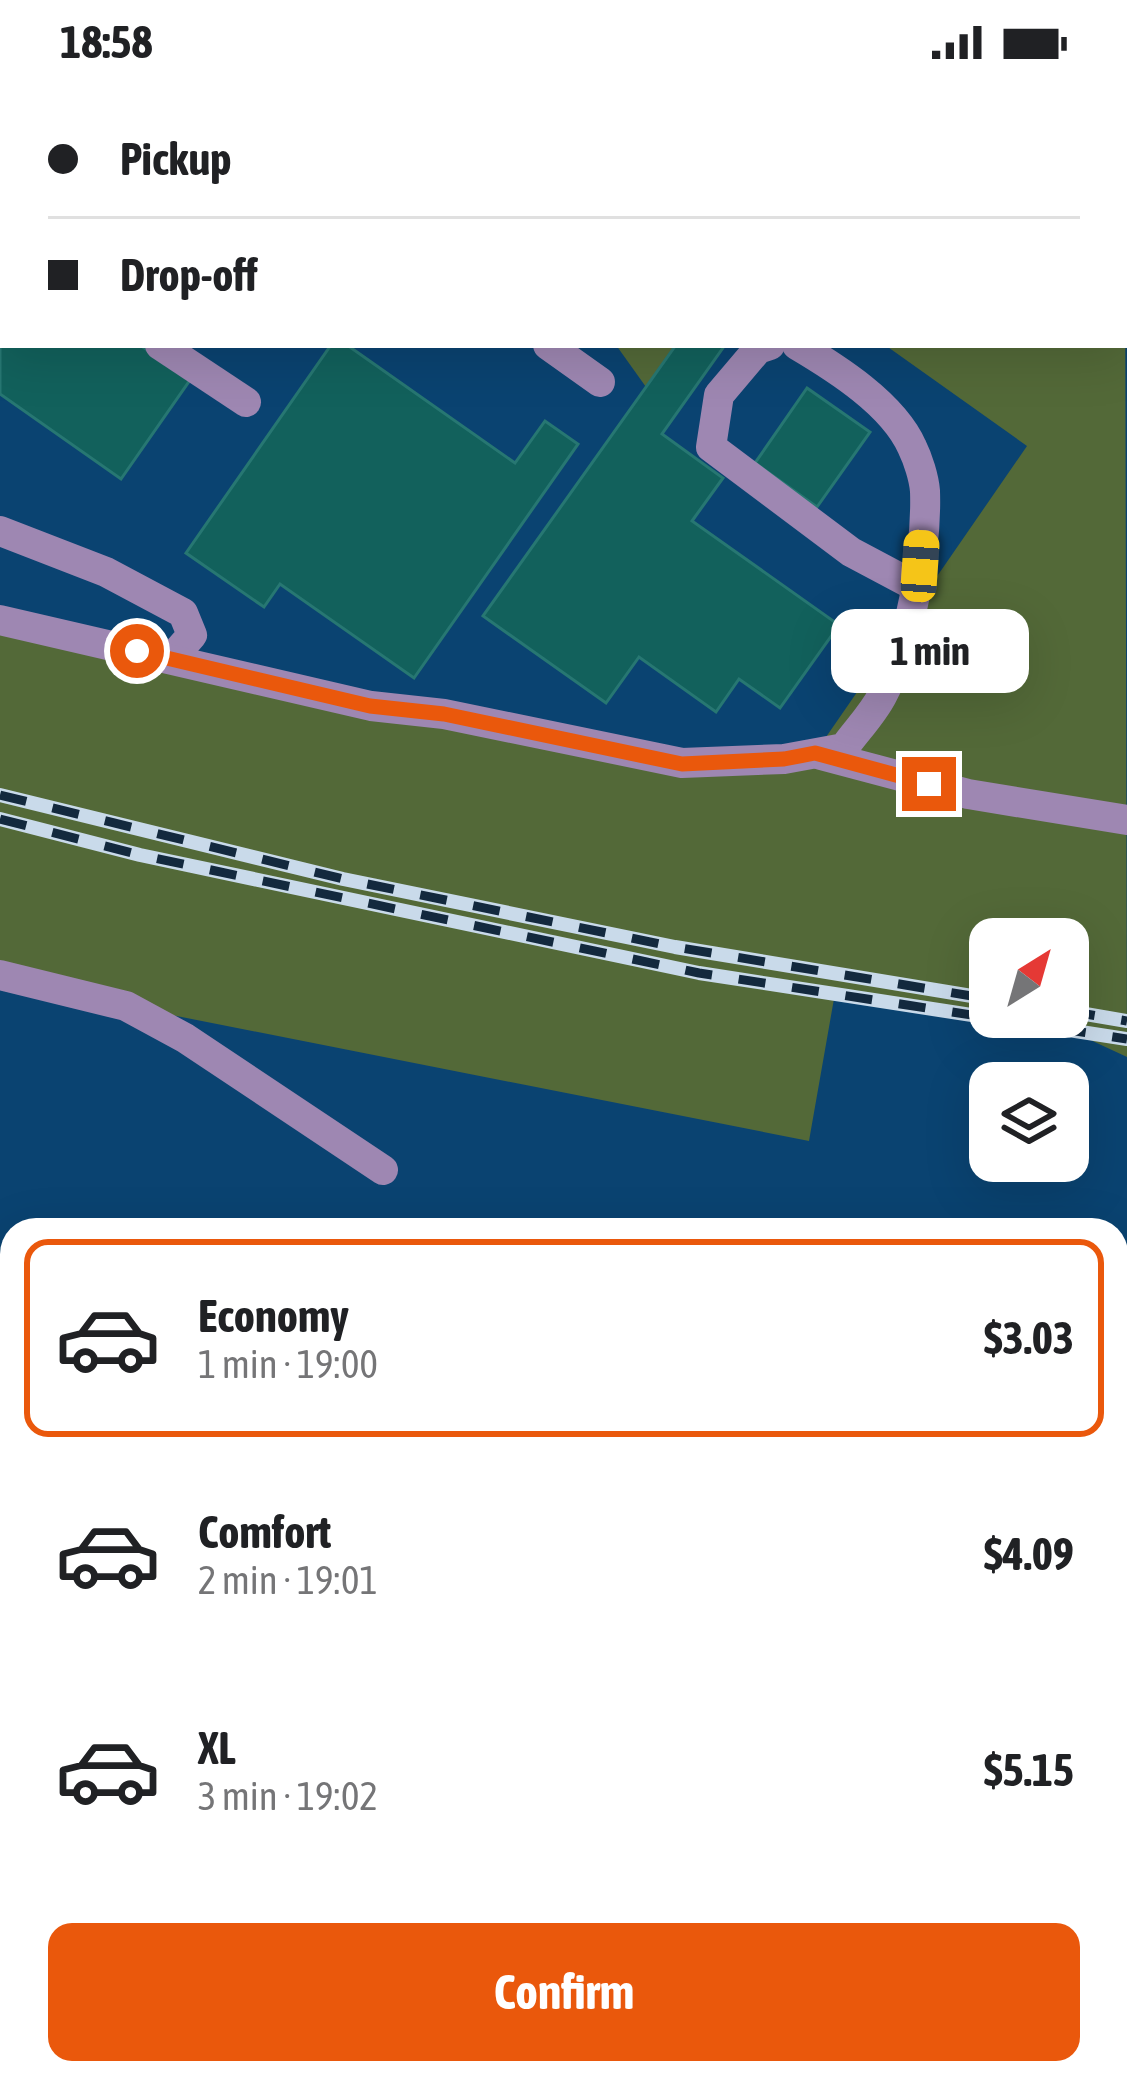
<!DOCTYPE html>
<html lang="en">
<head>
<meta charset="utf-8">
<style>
	body { margin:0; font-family:"Asap Condensed",sans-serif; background:#f6f6f6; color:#202124; height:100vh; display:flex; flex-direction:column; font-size:45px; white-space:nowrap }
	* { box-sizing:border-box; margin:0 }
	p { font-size:39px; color:#757577 }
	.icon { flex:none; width:66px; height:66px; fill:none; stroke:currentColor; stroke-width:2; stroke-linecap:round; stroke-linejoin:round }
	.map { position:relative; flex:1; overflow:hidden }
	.details { position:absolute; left:0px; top:1134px; width:1128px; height:867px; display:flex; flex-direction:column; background:#fff; border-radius:36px 36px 0 0; box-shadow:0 12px 48px #0002 }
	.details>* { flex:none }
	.top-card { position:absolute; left:0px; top:0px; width:1128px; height:264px; box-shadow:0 12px 48px #0002; display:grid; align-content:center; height:264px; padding:0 48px; background:#fff }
	.needle { width:78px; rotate:37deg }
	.fabs { position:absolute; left:969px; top:834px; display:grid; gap:24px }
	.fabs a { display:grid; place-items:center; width:120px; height:120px; border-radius:24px; background:#fff; box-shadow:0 12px 48px #0002; font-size:60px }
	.end { position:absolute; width:54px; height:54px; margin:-27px; border:15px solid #ea580c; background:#fff; box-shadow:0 0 0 6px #fff }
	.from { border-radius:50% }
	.bubble { position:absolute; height:84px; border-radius:24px; background:#fff; box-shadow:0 12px 48px #0002; font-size:39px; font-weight:700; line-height:84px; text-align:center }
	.car { position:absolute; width:36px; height:72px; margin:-36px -18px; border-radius:15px; box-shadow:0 0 9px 3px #0007; background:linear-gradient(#f5c518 24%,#345 0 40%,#f5c518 0 76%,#345 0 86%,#f5c518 0) }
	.top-card b { display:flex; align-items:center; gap:42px; height:114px; font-size:45px }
	.top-card b+b { border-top:3px solid #e0e0e0 }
	.top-card i { width:30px; height:30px; background:#202124 }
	ul { padding:21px 0 0; list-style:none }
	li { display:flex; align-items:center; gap:36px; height:198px; margin:0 24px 18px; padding:0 24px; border:6px solid transparent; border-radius:24px }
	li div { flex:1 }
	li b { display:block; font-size:45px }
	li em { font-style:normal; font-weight:700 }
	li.active { border-color:#ea580c }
	li>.icon { width:108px; height:108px; stroke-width:1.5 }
	.cta { display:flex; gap:24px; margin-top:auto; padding:24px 48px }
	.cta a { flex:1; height:138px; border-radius:24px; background:#ea580c; color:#fff; font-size:48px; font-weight:700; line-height:138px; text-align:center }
	.status { display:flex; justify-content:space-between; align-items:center; height:84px; padding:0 60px; background:#fff; direction:ltr }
	.status svg { height:33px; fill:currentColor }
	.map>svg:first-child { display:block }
	.green { fill:#536938; fill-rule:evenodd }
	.building { fill:#12615c; stroke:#277772; stroke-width:3 }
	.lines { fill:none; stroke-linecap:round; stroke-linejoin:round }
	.minor { stroke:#9e87b2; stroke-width:30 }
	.rail-casing { stroke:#c9daea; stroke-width:14 }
	.rail { stroke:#13293e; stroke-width:9; stroke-dasharray:27; stroke-linecap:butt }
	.route { stroke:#ea580c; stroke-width:15 }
</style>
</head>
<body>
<div class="status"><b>18:58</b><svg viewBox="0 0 49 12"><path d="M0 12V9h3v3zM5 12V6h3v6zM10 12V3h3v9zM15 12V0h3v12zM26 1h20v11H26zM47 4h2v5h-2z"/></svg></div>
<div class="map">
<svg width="1127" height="2000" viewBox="0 0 1127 2000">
	<rect width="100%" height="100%" fill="#0a4371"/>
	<g class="green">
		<path d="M 1125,129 L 1127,973 L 1071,947 L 835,909 L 809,1057 L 126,922 L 0,891 L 0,536 L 682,679 L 815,669 L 1027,362 L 885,261 L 1125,261 ZM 990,855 L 1068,855 L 1068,933 L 990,933 Z"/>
		<polygon points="616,261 676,261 646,303"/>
	</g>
	<g class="building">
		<polygon points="473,0 597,0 595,3 477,3"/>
		<polygon points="0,190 3,192 3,261 140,261 190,296 121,395 0,310"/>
		<polygon points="331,261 347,261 515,379 545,337 578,360 414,594 280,500 264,523 186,469"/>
		<polygon points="676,261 725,261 662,350 723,394 692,437 839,541 780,624 739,595 716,628 639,573 606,619 483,532"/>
		<polygon points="807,304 870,348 817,423 755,379"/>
		<polygon points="9,1441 12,1442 12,1501 0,1508 0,1445"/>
		<polygon points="12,1646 12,1916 0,1921 0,1652"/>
		<polygon points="16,1989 50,1989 55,2000 0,2000 0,1995"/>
	</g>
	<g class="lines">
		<g class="minor">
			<polyline points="179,0 183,3"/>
			<polyline points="287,0 292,3"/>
			<polyline points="1103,0 1107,3"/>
			<polyline points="639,3 641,0"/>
			<polyline points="1125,17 1127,19"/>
			<polyline points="0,155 3,157"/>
			<polyline points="160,261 246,318"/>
			<polyline points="548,261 600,298"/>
			<polyline points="770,261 758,265 719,311 711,363 851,468 915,502"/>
			<polyline points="0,447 106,488 183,529 192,551 171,575"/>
			<path d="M 0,536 L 371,622 L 444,630 L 682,679 L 784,675 L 844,664 C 856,647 872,631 882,612 C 910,560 927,466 925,407 C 924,394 918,375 912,363 C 893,320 836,284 797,261"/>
			<polyline points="821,671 968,710 1127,736"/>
			<polyline points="0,891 126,922 185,954 383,1086"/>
			<polyline points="0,1953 12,1948"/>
			<polyline points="210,1989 214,2000"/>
			<polyline points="576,1989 626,2000"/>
			<polyline points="746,2000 748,1989"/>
		</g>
		<defs>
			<g id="rail">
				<polyline points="0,711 343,795 675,863 990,915"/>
				<polyline points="0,735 140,771 699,889 1127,955"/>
				<polyline points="1068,927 1127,937"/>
			</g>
		</defs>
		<use href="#rail" class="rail-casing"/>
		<use href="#rail" class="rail"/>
	</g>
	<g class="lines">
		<polyline class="route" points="137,567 370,622 444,630 682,680 784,675 815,669 929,700"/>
	</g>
</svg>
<div class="fabs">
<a><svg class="needle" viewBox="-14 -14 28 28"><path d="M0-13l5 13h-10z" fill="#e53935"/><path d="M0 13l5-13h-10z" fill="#757577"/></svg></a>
<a><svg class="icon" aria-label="layers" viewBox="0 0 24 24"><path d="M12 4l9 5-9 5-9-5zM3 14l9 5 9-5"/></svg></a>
</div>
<i class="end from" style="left:137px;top:567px"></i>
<i class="end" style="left:929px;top:700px"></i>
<div class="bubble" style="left:831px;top:525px;width:198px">1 min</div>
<i class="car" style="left:920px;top:482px;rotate:4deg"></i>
<div class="top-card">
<b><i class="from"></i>Pickup</b>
<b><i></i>Drop-off</b>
</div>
<section class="details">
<ul>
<li class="active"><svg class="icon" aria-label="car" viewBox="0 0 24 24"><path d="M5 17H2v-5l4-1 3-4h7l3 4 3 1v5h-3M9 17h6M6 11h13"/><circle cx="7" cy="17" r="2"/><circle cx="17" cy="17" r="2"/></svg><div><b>Economy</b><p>1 min · 19:00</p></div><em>$3.03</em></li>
<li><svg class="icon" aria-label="car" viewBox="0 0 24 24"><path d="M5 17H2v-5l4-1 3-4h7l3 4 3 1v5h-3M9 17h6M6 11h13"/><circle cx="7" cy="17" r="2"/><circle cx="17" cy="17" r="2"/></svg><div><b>Comfort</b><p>2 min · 19:01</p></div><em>$4.09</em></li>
<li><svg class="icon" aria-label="car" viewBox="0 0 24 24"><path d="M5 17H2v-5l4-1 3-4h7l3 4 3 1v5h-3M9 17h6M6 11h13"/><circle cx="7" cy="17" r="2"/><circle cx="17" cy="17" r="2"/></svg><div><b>XL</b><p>3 min · 19:02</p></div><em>$5.15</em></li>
</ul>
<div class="cta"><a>Confirm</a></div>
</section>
</div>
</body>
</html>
